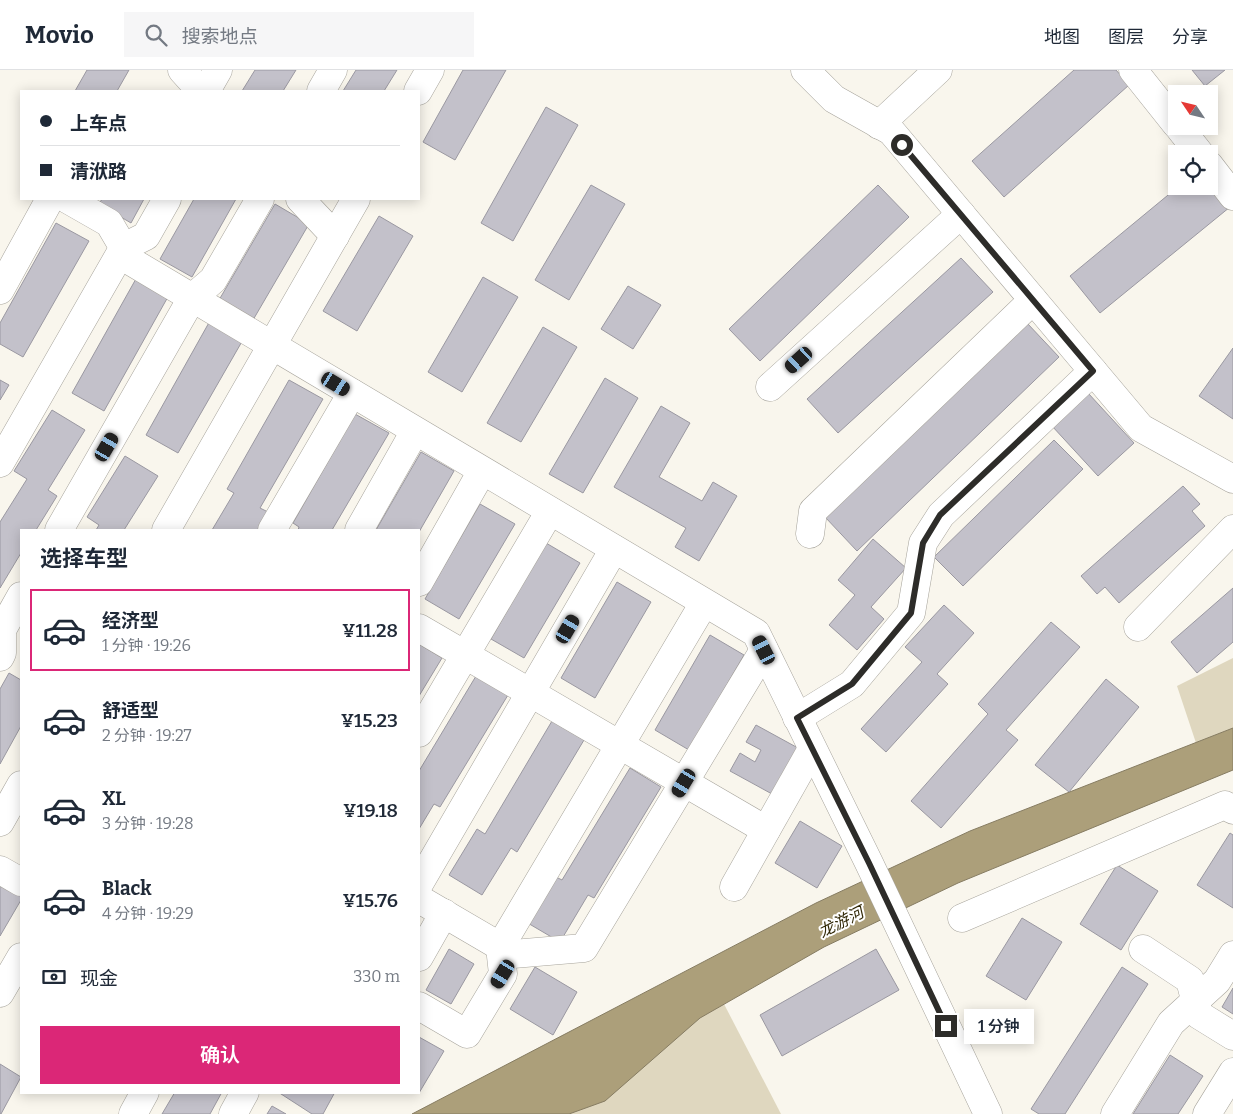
<!DOCTYPE html>
<html lang="zh">
<head>
<meta charset="utf-8">
<style>
	body { margin:0; font-family:Bitter,"Noto Sans SC",serif; background:#f6f6f7; color:#1f2937; height:100vh; display:flex; flex-direction:column; font-size:19px; white-space:nowrap }
	* { box-sizing:border-box; margin:0 }
	p { font-size:16px; color:#747a83 }
	.icon { flex:none; width:28px; height:28px; fill:none; stroke:currentColor; stroke-width:2; stroke-linecap:round; stroke-linejoin:round }
	.map { position:relative; flex:1; overflow:hidden }
	.drawer { position:absolute; left:20px; top:459px; width:400px; height:565px; display:flex; flex-direction:column; background:#fff; border-radius:0px; box-shadow:0 2px 12px #0003 }
	.drawer>* { flex:none }
	.top-card { position:absolute; left:20px; top:20px; width:400px; height:110px; border-radius:0px; box-shadow:0 2px 12px #0003; display:grid; align-content:center; height:110px; padding:0 20px; background:#fff }
	.needle { width:32px; rotate:305deg }
	.buttons { position:absolute; left:1168px; top:15px; display:grid; gap:10px }
	.buttons a { display:grid; place-items:center; width:50px; height:50px; border-radius:0px; background:#fff; box-shadow:0 2px 12px #0003; font-size:25px }
	.end { position:absolute; width:22px; height:22px; margin:-11px; border:6px solid #2d2c29; background:#fff; box-shadow:0 0 0 2px #fff }
	.from { border-radius:50% }
	.bubble { position:absolute; height:35px; border-radius:0px; background:#fff; box-shadow:0 2px 12px #0003; font-size:16px; font-weight:600; line-height:35px; text-align:center }
	.car { position:absolute; width:15px; height:30px; margin:-15px -8px; border-radius:6px; box-shadow:0 0 4px 1px #0007; background:linear-gradient(#222 24%,#8ab4d8 0 40%,#222 0 76%,#8ab4d8 0 86%,#222 0) }
	.top-card b { display:flex; align-items:center; gap:18px; height:48px; font-size:19px }
	.top-card b+b { border-top:1px solid #e0e1e3 }
	.top-card i { width:12px; height:12px; background:#1f2937 }
	ul { padding:0; list-style:none }
	li { display:flex; align-items:center; gap:15px; height:82px; margin:0 10px 8px; padding:0 10px; border:2px solid transparent; border-radius:0px }
	li div { flex:1 }
	li b { display:block; font-size:19px }
	li em { font-style:normal; font-weight:600 }
	li.selected { border-color:#db2777 }
	li>.icon { width:45px; height:45px; stroke-width:1.5 }
	h2 { padding:0 20px; font-size:22px; line-height:60px }
	.pay { display:flex; align-items:center; gap:12px; height:55px; padding:0 20px; font-size:19px }
	.pay p { margin-inline-start:auto }
	.action { display:flex; gap:10px; margin-top:auto; padding:10px 20px }
	.action a { flex:1; height:58px; border-radius:0px; background:#db2777; color:#fff; font-size:20px; font-weight:600; line-height:58px; text-align:center }
	header { display:flex; align-items:center; gap:30px; box-sizing:border-box; height:70px; padding:0 25px; background:#fff; border-bottom:1px solid #e0e1e3 }
	header strong { font-size:24px }
	nav { display:flex; gap:28px; margin-inline-start:auto; font-size:18px }
	.search { width:350px; height:45px; background:#f6f6f7; display:flex; align-items:center; gap:12px; box-sizing:border-box; padding:0 18px; border-radius:0px; color:#747a83; font-size:19px }
	.map>svg:first-child { display:block }
	.green { fill:#dfd7bf }
	.water { fill:#ac9f7a; stroke:#867c62 }
	.building { fill:#c3c1ca; stroke:#9a98a1 }
	.lines { fill:none; stroke-linecap:round; stroke-linejoin:round }
	.minor-casing { stroke:#a7a49c; stroke-width:29 }
	.minor { stroke:#fff; stroke-width:28 }
	.route { stroke:#2d2c29; stroke-width:6 }
	.labels { text-anchor:middle; dominant-baseline:central; stroke-width:4; stroke-linejoin:round; paint-order:stroke }
	.water-label { font-size:16px; font-style:italic; fill:#322907; stroke:#fff }
</style>
</head>
<body>
<header>
<strong>Movio</strong>
<div class="search"><svg class="icon" aria-label="search" viewBox="0 0 24 24"><circle cx="10" cy="10" r="6"/><path d="M15 15l6 6"/></svg>搜索地点</div>
<nav><a>地图</a><a>图层</a><a>分享</a></nav>
</header>
<div class="map">
<svg width="1233" height="1044" viewBox="0 0 1233 1044">
	<rect width="100%" height="100%" fill="#f9f6ed"/>
	<g class="green">
		<polygon points="1233,588 1233,658 1196,673 1177,616"/>
		<polygon points="724,934 781,1044 489,1044"/>
	</g>
	<polygon class="water" points="1233,658 1233,700 958,813 824,877 700,948 605,1031 569,1044 412,1044 816,833 970,761"/>
	<g class="building">
		<polygon points="87,0 129,0 117,21 75,21"/>
		<polygon points="255,0 296,0 283,21 242,21"/>
		<polygon points="356,0 397,0 384,21 343,21"/>
		<polygon points="463,0 506,0 455,90 423,72"/>
		<polygon points="1074,0 1116,0 1129,15 1004,127 972,91"/>
		<polygon points="1192,0 1225,0 1205,16"/>
		<polygon points="546,37 578,55 513,171 481,153"/>
		<polygon points="591,115 625,134 569,230 535,210"/>
		<polygon points="878,115 909,147 760,291 729,259"/>
		<polygon points="1179,116 1209,116 1230,137 1100,243 1070,206"/>
		<polygon points="102,129 144,129 131,153 99,134"/>
		<polygon points="194,129 236,129 192,207 160,189"/>
		<polygon points="275,134 309,154 253,250 219,230"/>
		<polygon points="379,146 413,166 357,261 323,241"/>
		<polygon points="56,153 89,171 23,287 0,274 0,253"/>
		<polygon points="961,188 993,222 838,363 807,329"/>
		<polygon points="137,207 169,225 104,341 72,323"/>
		<polygon points="483,207 518,227 462,322 428,302"/>
		<polygon points="628,216 661,235 633,279 601,259"/>
		<polygon points="211,249 244,268 178,383 146,365"/>
		<polygon points="1027,253 1059,287 857,481 825,447"/>
		<polygon points="543,257 577,277 521,372 487,353"/>
		<polygon points="1233,278 1233,349 1199,326"/>
		<polygon points="605,308 638,328 583,423 549,404"/>
		<polygon points="0,310 9,315 0,330"/>
		<polygon points="289,310 323,329 260,438 268,442 258,460 212,460 234,423 227,419"/>
		<polygon points="1088,323 1134,373 1098,406 1052,356"/>
		<polygon points="661,336 690,353 659,407 702,431 713,412 737,426 699,491 675,477 686,458 614,417"/>
		<polygon points="52,340 85,360 48,420 57,426 36,460 21,460 21,483 0,518 0,452 27,409 14,401"/>
		<polygon points="355,344 389,363 332,460 298,460 299,457 293,453"/>
		<polygon points="1054,370 1083,399 963,516 934,487"/>
		<polygon points="421,382 454,401 419,462 419,460 376,460"/>
		<polygon points="125,386 158,406 124,460 96,460 99,455 87,447"/>
		<polygon points="1183,416 1200,434 1192,441 1205,456 1119,533 1105,517 1097,524 1081,506"/>
		<polygon points="480,434 515,454 459,549 425,529"/>
		<polygon points="873,469 906,498 871,537 884,549 857,580 829,555 855,525 838,510"/>
		<polygon points="546,473 580,493 524,588 491,569"/>
		<polygon points="617,512 651,532 595,628 561,608"/>
		<polygon points="1233,518 1233,572 1197,603 1171,572"/>
		<polygon points="944,535 974,563 937,604 948,614 886,682 861,659 922,592 905,577"/>
		<polygon points="1051,552 1080,577 1006,660 1018,670 941,758 911,731 988,644 978,634"/>
		<polygon points="710,565 744,585 689,680 655,660"/>
		<polygon points="419,574 442,588 419,626"/>
		<polygon points="9,603 21,610 21,656 0,694 0,619"/>
		<polygon points="476,606 508,625 440,737 434,734 419,759 419,701"/>
		<polygon points="1106,609 1139,637 1069,722 1035,695"/>
		<polygon points="552,651 584,670 517,782 511,778 482,825 449,805 477,759 485,764"/>
		<polygon points="756,655 798,678 772,724 730,701 740,683 755,692 761,680 746,672"/>
		<polygon points="630,698 661,717 594,828 588,825 560,872 526,852 554,806 562,810"/>
		<polygon points="800,751 842,776 817,818 775,793"/>
		<polygon points="1230,763 1233,765 1233,838 1197,815"/>
		<polygon points="1117,795 1158,821 1121,880 1080,854"/>
		<polygon points="0,812 21,825 21,830 0,866"/>
		<polygon points="1022,848 1062,872 1026,930 986,906"/>
		<polygon points="449,879 474,894 451,934 426,920"/>
		<polygon points="876,879 899,920 782,986 760,945"/>
		<polygon points="535,897 577,922 553,965 510,939"/>
		<polygon points="1122,897 1148,914 1065,1044 1039,1044 1031,1039"/>
		<polygon points="1233,918 1233,944 1222,937"/>
		<polygon points="419,967 444,981 419,1023 418,1022"/>
		<polygon points="1170,985 1203,1006 1178,1044 1133,1044"/>
		<polygon points="0,994 21,1007 1,1044 0,1044"/>
		<polygon points="175,1022 222,1022 210,1044 162,1044"/>
		<polygon points="278,1022 335,1022 323,1044 312,1044"/>
		<polygon points="272,1036 286,1044 267,1044"/>
	</g>
	<g class="lines">
		<defs>
			<g id="minor">
				<polyline points="182,0 201,21"/>
				<polyline points="805,0 834,29 891,61 1141,358 1233,409"/>
				<polyline points="1133,0 1176,54"/>
				<polyline points="206,21 218,0"/>
				<polyline points="321,21 333,0"/>
				<polyline points="418,21 430,0"/>
				<polyline points="879,55 938,0"/>
				<polyline points="1178,56 1200,84"/>
				<polyline points="1209,95 1233,126"/>
				<polyline points="67,129 109,153 132,192 756,563 869,793 988,1044"/>
				<polyline points="300,129 335,166"/>
				<polyline points="0,220 50,129"/>
				<polyline points="770,317 961,144"/>
				<polyline points="0,393 124,177 146,166 167,129"/>
				<polyline points="59,460 192,228 213,210 260,129"/>
				<polyline points="166,460 356,129"/>
				<polyline points="272,460 352,323"/>
				<polyline points="359,460 415,361"/>
				<polyline points="810,464 813,441 1033,230"/>
				<polyline points="419,512 482,401"/>
				<polyline points="1138,557 1233,459"/>
				<polyline points="419,558 766,760"/>
				<polyline points="0,587 2,583 2,560 21,526"/>
				<polyline points="797,648 852,614 911,543 923,473 941,445 1093,301"/>
				<polyline points="419,663 550,441"/>
				<polyline points="0,752 21,715"/>
				<polyline points="0,800 21,812"/>
				<polyline points="419,814 614,479"/>
				<polyline points="734,817 812,679"/>
				<polyline points="419,829 513,884 584,878 764,580"/>
				<polyline points="962,848 1225,735 1233,740"/>
				<polyline points="1143,879 1190,910 1199,945 1233,966"/>
				<polyline points="419,887 444,843"/>
				<polyline points="0,923 21,887"/>
				<polyline points="419,936 467,964 503,904 500,877 704,533"/>
				<polyline points="133,1044 145,1022"/>
				<polyline points="233,1044 245,1022"/>
				<polyline points="1115,1044 1171,953 1217,911 1233,885"/>
				<polyline points="1207,1044 1233,1002"/>
			</g>
		</defs>
		<use href="#minor" class="minor-casing"/>
		<use href="#minor" class="minor"/>
	</g>
	<g class="lines">
		<polyline class="route" points="902,75 1093,301 940,445 923,473 911,543 852,614 797,648 869,793 946,956"/>
	</g>
	<g class="labels">
		<g class="water-label">
			<text transform="translate(841 852) rotate(-27)">龙游河</text>
		</g>
	</g>
</svg>
<div class="buttons">
<a><svg class="needle" viewBox="-14 -14 28 28"><path d="M0-13l5 13h-10z" fill="#e53935"/><path d="M0 13l5-13h-10z" fill="#747a83"/></svg></a>
<a><svg class="icon" aria-label="locate" viewBox="0 0 24 24"><circle cx="12" cy="12" r="6"/><path d="M12 2v4M12 18v4M2 12h4M18 12h4"/></svg></a>
</div>
<i class="end from" style="left:902px;top:75px"></i>
<i class="end" style="left:946px;top:956px"></i>
<div class="bubble" style="left:964px;top:939px;width:70px">1 分钟</div>
<i class="car" style="left:799px;top:290px;rotate:228deg"></i>
<i class="car" style="left:336px;top:314px;rotate:121deg"></i>
<i class="car" style="left:107px;top:377px;rotate:30deg"></i>
<i class="car" style="left:568px;top:559px;rotate:30deg"></i>
<i class="car" style="left:764px;top:580px;rotate:333deg"></i>
<i class="car" style="left:684px;top:713px;rotate:211deg"></i>
<i class="car" style="left:503px;top:904px;rotate:211deg"></i>
<div class="top-card">
<b><i class="from"></i>上车点</b>
<b><i></i>清洑路</b>
</div>
<section class="drawer">
<h2>选择车型</h2>
<ul>
<li class="selected"><svg class="icon" aria-label="car" viewBox="0 0 24 24"><path d="M5 17H2v-5l4-1 3-4h7l3 4 3 1v5h-3M9 17h6M6 11h13"/><circle cx="7" cy="17" r="2"/><circle cx="17" cy="17" r="2"/></svg><div><b>经济型</b><p>1 分钟 · 19:26</p></div><em>¥11.28</em></li>
<li><svg class="icon" aria-label="car" viewBox="0 0 24 24"><path d="M5 17H2v-5l4-1 3-4h7l3 4 3 1v5h-3M9 17h6M6 11h13"/><circle cx="7" cy="17" r="2"/><circle cx="17" cy="17" r="2"/></svg><div><b>舒适型</b><p>2 分钟 · 19:27</p></div><em>¥15.23</em></li>
<li><svg class="icon" aria-label="car" viewBox="0 0 24 24"><path d="M5 17H2v-5l4-1 3-4h7l3 4 3 1v5h-3M9 17h6M6 11h13"/><circle cx="7" cy="17" r="2"/><circle cx="17" cy="17" r="2"/></svg><div><b>XL</b><p>3 分钟 · 19:28</p></div><em>¥19.18</em></li>
<li><svg class="icon" aria-label="car" viewBox="0 0 24 24"><path d="M5 17H2v-5l4-1 3-4h7l3 4 3 1v5h-3M9 17h6M6 11h13"/><circle cx="7" cy="17" r="2"/><circle cx="17" cy="17" r="2"/></svg><div><b>Black</b><p>4 分钟 · 19:29</p></div><em>¥15.76</em></li>
</ul>
<div class="pay"><svg class="icon" aria-label="cash" viewBox="0 0 24 24"><path d="M3 7h18v10H3z"/><circle cx="12" cy="12" r="2"/></svg>现金<p>330 m</p></div>
<div class="action"><a>确认</a></div>
</section>
</div>
</body>
</html>
